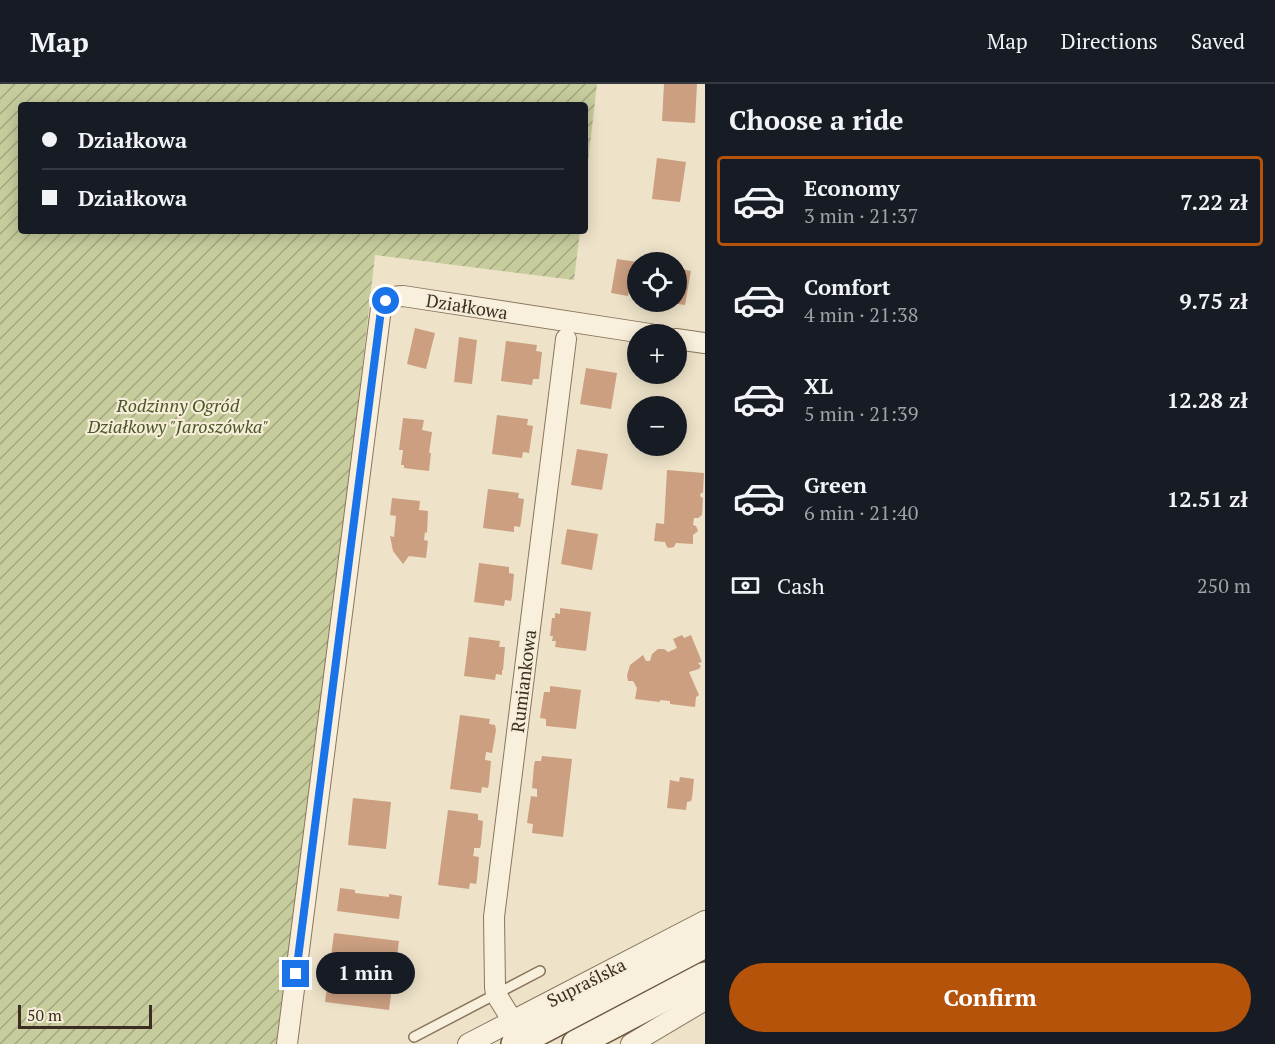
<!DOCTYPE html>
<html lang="en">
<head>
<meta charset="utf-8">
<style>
	body { margin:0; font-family:"PT Serif",serif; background:#20242c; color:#f1f3f6; height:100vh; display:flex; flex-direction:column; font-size:22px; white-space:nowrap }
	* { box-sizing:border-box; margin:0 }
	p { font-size:20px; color:#9ea1a6 }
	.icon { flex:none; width:33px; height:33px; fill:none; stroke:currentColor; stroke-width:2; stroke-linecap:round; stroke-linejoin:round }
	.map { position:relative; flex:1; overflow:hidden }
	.panel { display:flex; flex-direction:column; background:#171b24; width:570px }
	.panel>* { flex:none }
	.banner { position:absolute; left:18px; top:18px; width:570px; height:132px; border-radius:6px; box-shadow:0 3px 15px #0003; display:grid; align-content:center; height:132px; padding:0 24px; background:#171b24 }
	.buttons { position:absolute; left:627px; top:168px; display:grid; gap:12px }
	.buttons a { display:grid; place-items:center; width:60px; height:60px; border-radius:50%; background:#171b24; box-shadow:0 3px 15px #0003; font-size:30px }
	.scale { position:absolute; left:18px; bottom:15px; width:134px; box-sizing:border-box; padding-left:6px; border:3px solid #3b2d21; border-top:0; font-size:16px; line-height:21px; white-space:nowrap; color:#3b2d21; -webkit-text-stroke:4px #f5edd8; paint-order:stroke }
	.end { position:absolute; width:27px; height:27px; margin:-14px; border:8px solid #1a73e8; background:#fff; box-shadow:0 0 0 3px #fff }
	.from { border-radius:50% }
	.bubble { position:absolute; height:42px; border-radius:21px; background:#171b24; box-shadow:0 3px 15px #0003; font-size:20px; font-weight:600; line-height:42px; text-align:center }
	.banner b { display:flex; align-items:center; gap:21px; height:57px; font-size:22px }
	.banner b+b { border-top:2px solid #363941 }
	.banner i { width:15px; height:15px; background:#f1f3f6 }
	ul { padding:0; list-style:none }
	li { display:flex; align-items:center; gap:18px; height:90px; margin:0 12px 9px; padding:0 12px; border:3px solid transparent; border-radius:6px }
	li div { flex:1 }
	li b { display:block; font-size:22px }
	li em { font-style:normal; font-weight:600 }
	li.selected { border-color:#b45309 }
	li>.icon { width:54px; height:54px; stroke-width:1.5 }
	h2 { padding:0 24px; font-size:27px; line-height:72px }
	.pay { display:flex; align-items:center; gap:15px; height:66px; padding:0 24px; font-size:22px }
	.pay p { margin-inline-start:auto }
	.primary-button { display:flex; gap:12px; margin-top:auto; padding:12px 24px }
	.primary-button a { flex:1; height:69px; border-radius:36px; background:#b45309; color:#fff; font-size:24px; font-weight:600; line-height:69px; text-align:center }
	header { display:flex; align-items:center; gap:36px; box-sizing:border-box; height:84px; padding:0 30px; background:#171b24; border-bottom:2px solid #363941 }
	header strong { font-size:28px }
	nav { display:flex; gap:33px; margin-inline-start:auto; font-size:21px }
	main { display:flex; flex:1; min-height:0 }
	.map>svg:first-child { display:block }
	.garden { fill:url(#garden-furrows) }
	.building { fill:#cb9f80 }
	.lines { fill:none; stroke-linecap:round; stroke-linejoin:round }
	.service-casing { stroke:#8a755e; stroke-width:12 }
	.minor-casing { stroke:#8a755e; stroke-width:22 }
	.secondary-casing { stroke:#6c5641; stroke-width:30 }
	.service { stroke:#f8f0dc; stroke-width:9 }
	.minor { stroke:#f8f0dc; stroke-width:20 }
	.secondary { stroke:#f8f0dc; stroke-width:27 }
	.route { stroke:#1a73e8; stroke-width:8 }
	.labels { text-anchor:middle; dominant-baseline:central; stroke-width:4.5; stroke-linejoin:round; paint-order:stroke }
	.street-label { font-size:18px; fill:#3b2d21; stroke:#f5edd8 }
	.park-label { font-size:18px; font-style:italic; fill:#4b5728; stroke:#f5edd8 }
</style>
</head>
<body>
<header>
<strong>Map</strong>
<nav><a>Map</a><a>Directions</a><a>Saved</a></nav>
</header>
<main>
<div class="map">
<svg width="705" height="960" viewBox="0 0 705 960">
	<defs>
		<pattern id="garden-furrows" width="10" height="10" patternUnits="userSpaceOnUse" patternTransform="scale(1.5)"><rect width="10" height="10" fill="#c7cc9d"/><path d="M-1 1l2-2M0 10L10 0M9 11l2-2" fill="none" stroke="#a3a680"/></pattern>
	</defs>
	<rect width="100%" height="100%" fill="#eee3c9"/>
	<polygon class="garden" points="0,0 597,0 585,104 585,21 21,21 21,147 580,147 574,196 375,171 339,490 276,960 0,960"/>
	<g class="building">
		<polygon points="664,0 697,0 695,39 662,37"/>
		<polygon points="657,74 686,78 680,118 652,115"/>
		<polygon points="617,175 638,178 638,209 629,207 628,212 611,209"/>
		<polygon points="676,184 691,187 685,221 671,219 671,218 676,218"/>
		<polygon points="415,244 435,249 426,285 407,280"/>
		<polygon points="459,253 477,256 472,300 454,298"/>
		<polygon points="506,257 537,261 536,267 542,268 539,295 533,295 532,301 501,297"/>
		<polygon points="586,284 617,289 611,325 580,320"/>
		<polygon points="497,331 528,335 527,341 533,342 529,369 523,368 522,374 492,370"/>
		<polygon points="403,334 424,336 422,346 432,348 429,369 431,369 429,387 404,384 404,381 401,381 403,366 399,366"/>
		<polygon points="577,365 608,370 602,406 571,401"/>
		<polygon points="667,386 704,389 703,409 701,409 700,412 703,414 702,431 698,434 694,434 693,441 696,442 698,447 693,451 693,460 676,459 674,463 669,464 667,463 665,458 654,457 656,439 664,440"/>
		<polygon points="488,405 519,409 518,414 524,415 521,438 520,443 514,442 514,448 483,444"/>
		<polygon points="392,414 420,417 419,426 428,427 427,449 425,448 424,456 428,457 426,474 409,472 403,480 393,467 390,452 394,453 396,432 390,431"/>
		<polygon points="567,445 598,450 592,486 561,480"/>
		<polygon points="479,479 509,483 509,489 514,490 512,512 511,517 505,516 504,522 474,518"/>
		<polygon points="560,524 591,528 586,567 555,563 556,557 552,557 553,552 550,552 552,534 555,534 555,529 560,530"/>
		<polygon points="682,551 684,554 691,551 702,578 698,579 701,582 699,585 689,588 699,611 696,613 695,623 670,620 670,617 660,616 660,618 635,615 637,604 633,597 628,597 627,591 630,581 643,571 646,577 650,577 652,570 658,565 664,565 668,568 677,564 673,555"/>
		<polygon points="469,553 500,557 499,563 505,563 503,586 502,586 502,591 496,590 495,596 464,592"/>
		<polygon points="550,602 581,606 576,645 546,642 546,635 540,634 544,608 550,608"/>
		<polygon points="460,631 490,635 489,640 495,641 496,646 492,669 486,668 485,676 491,677 489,699 488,704 482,703 481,709 450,705"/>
		<polygon points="542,672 572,675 563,753 532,749 533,740 527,739 531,712 537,713 537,705 532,704 534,681 535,677 541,677"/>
		<polygon points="680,693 694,695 692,714 691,717 687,718 686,726 667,724 670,696 679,698"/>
		<polygon points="353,714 391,718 386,765 348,761"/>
		<polygon points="448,726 478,730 478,736 483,737 481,760 480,764 474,764 474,768 473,772 479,773 477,795 476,800 470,799 469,805 438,801"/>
		<polygon points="340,804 355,806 355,809 389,813 389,810 402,812 399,835 337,827"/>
		<polygon points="334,849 399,857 396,882 380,880 380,876 346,872 346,875 331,873"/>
		<polygon points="328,895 392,903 389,926 325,918"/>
	</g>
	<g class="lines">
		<defs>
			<polyline id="service" points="414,953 540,887"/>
			<g id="minor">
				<polyline points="676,255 705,259"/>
				<polyline points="512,936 496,910 495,903 494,833 566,255"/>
				<path d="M 287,960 L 381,224 C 387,215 392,212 403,212 L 650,250"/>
				<polyline points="468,960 705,837"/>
				<polyline points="631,960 705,916"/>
			</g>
			<g id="secondary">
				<polyline points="515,960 705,860"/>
				<polyline points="576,960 705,892"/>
			</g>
		</defs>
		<use href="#service" class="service-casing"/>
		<use href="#minor" class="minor-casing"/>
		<use href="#secondary" class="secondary-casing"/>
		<use href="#service" class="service"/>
		<use href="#minor" class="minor"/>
		<use href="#secondary" class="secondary"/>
	</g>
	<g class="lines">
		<polyline class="route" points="296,890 380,234 381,224 386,217"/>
	</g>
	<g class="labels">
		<g class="street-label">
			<text transform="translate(467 222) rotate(9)">Działkowa</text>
			<text transform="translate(523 597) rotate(-83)">Rumiankowa</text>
			<text transform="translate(586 898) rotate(-27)">Supraślska</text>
		</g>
		<g class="park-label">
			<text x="178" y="321">Rodzinny Ogród<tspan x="178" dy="21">Działkowy "Jaroszówka"</tspan></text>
		</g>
	</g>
</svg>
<div class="buttons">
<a><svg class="icon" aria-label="locate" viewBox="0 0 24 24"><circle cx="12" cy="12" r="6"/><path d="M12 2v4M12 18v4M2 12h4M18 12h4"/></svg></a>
<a>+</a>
<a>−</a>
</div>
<div class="scale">50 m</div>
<i class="end from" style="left:386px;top:217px"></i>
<i class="end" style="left:296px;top:890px"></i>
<div class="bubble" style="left:316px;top:868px;width:99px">1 min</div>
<div class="banner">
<b><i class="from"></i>Działkowa</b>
<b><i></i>Działkowa</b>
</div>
</div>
<section class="panel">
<h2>Choose a ride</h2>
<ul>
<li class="selected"><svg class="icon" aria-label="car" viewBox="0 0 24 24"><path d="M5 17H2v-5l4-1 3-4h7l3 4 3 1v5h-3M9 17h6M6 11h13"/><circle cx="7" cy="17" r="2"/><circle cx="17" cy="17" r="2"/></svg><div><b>Economy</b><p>3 min · 21:37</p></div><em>7.22 zł</em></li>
<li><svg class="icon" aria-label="car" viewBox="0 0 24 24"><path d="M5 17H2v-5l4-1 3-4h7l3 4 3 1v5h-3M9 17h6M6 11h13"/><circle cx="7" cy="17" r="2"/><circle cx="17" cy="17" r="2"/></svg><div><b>Comfort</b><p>4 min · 21:38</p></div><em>9.75 zł</em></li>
<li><svg class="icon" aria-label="car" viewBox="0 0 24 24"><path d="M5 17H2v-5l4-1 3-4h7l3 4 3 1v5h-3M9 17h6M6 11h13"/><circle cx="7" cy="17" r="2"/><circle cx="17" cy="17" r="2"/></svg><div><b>XL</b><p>5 min · 21:39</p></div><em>12.28 zł</em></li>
<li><svg class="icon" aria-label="car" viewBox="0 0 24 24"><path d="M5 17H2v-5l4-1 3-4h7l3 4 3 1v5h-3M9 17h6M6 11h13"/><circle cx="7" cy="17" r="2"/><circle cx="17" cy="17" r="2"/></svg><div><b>Green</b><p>6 min · 21:40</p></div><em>12.51 zł</em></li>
</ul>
<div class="pay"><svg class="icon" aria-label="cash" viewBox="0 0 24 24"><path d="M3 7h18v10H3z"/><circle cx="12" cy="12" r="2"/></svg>Cash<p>250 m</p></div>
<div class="primary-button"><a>Confirm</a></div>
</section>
</main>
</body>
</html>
